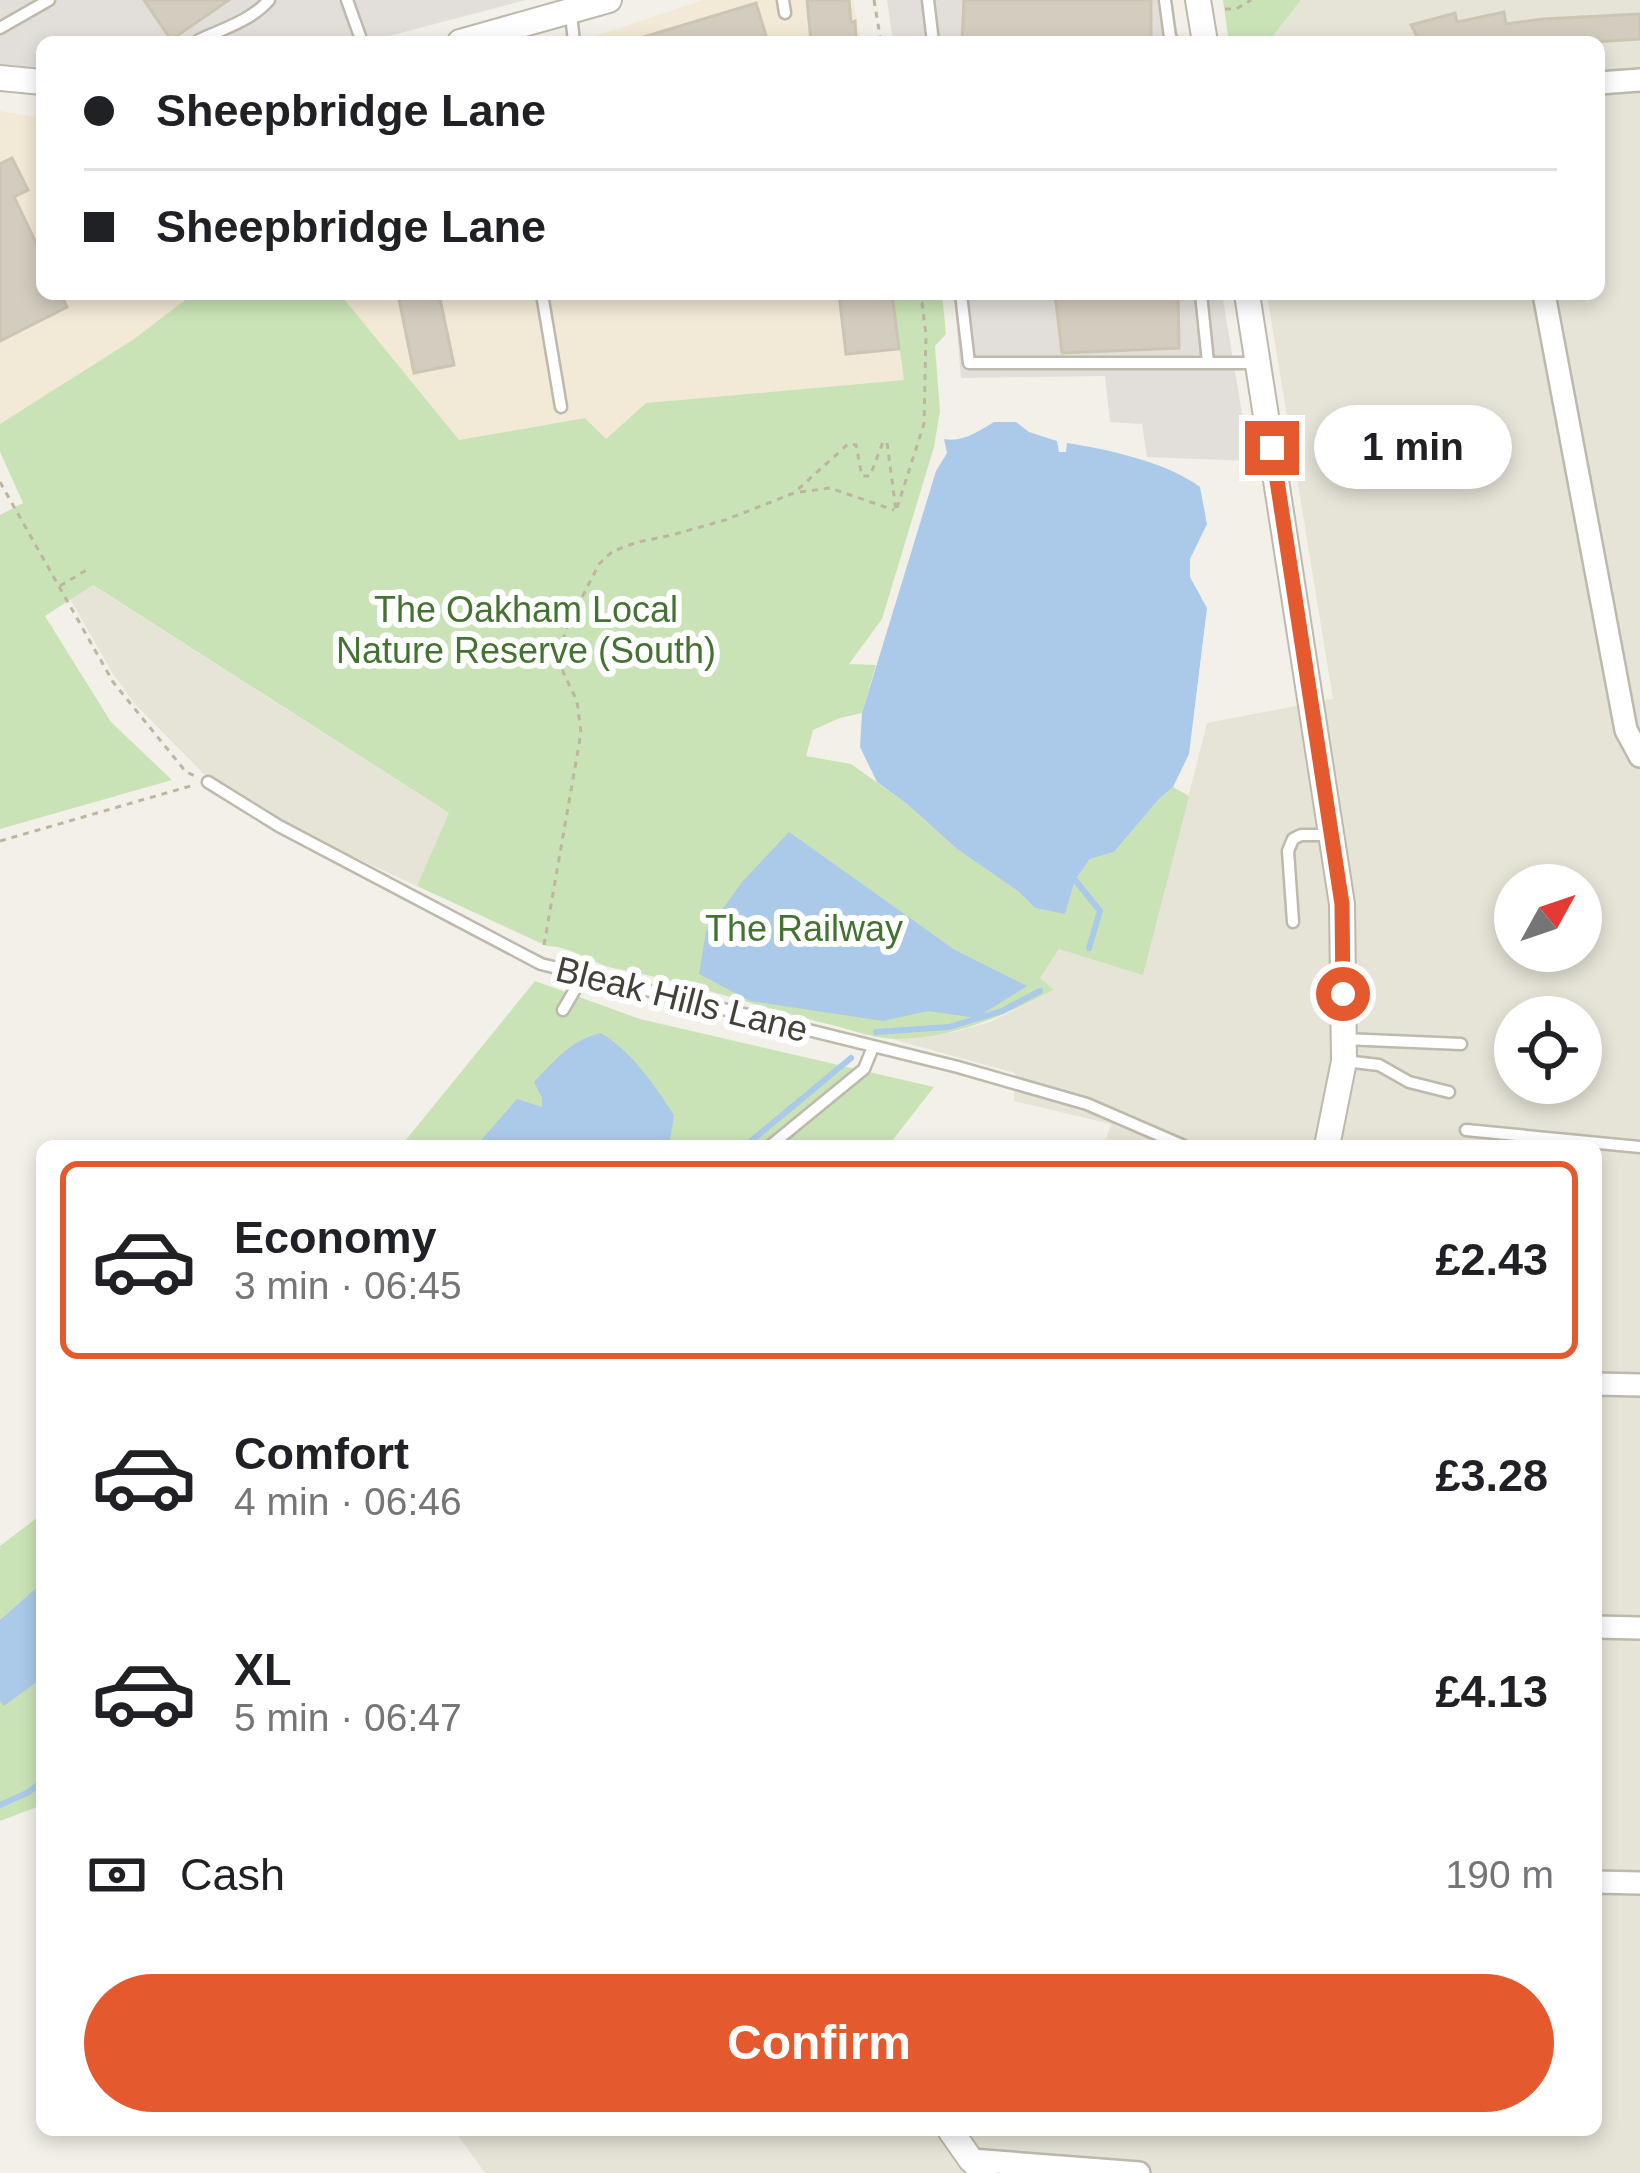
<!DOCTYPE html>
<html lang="en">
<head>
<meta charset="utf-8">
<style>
	body { margin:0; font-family:Arial,sans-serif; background:#f2f2f2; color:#202124; height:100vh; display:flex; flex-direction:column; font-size:45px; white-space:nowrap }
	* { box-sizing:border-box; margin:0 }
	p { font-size:39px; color:#757577 }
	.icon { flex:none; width:66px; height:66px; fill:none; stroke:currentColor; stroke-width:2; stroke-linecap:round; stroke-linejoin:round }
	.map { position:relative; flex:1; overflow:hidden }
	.sheet { position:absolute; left:36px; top:1140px; width:1566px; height:996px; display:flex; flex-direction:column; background:#fff; border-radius:18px; box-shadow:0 6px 18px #0003 }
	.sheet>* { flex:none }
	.guide { position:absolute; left:36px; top:36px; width:1569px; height:264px; border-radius:18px; box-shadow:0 6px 18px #0003; display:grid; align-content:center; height:264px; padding:0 48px; background:#fff }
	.needle { width:78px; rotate:50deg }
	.fabs { position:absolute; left:1494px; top:864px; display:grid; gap:24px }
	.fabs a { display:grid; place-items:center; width:108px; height:108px; border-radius:50%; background:#fff; box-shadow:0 6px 18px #0003; font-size:60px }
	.end { position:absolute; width:54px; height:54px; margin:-27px; border:15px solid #e45a2e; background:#fff; box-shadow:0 0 0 6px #fff }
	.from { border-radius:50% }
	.bubble { position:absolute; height:84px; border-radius:42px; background:#fff; box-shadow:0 6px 18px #0003; font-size:39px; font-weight:800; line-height:84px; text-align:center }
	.guide b { display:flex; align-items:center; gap:42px; height:114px; font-size:45px }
	.guide b+b { border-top:3px solid #e0e0e0 }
	.guide i { width:30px; height:30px; background:#202124 }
	ul { padding:21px 0 0; list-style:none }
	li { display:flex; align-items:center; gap:36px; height:198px; margin:0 24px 18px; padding:0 24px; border:6px solid transparent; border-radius:18px }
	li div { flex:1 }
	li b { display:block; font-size:45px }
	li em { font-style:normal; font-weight:800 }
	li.active { border-color:#e45a2e }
	li>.icon { width:108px; height:108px; stroke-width:1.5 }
	.pay { display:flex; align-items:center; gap:30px; height:132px; padding:0 48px; font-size:45px }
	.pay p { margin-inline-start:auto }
	.cta { display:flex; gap:24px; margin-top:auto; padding:24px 48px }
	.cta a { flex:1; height:138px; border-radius:72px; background:#e45a2e; color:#fff; font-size:48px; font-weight:800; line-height:138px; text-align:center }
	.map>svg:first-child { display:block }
	.residential { fill:#e6e3d7; fill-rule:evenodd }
	.commercial { fill:#f2e9d6 }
	.industrial { fill:#e2dfda }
	.green { fill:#cae3b6 }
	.water { fill:#abcae9 }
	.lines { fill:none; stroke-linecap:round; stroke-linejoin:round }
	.stream { stroke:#abcae9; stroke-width:6 }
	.building { fill:#d3cdbf; stroke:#cdc5b3; stroke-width:3 }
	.service-casing { stroke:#bdb9ac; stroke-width:15 }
	.minor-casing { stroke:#bdb9ac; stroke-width:26 }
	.tertiary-casing { stroke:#bdb9ac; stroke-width:28 }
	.path { stroke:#bdb59f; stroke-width:3; stroke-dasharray:6 6; stroke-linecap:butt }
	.service { stroke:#fff; stroke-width:10 }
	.minor { stroke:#fff; stroke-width:21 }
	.tertiary { stroke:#fff; stroke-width:24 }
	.route { stroke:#e45a2e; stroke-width:15 }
	.labels { text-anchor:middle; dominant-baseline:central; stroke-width:12; stroke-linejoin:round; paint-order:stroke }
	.park-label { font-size:36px; fill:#437231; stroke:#fff }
	.street-label { font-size:36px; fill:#454138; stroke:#fff }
</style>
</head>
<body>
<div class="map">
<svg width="1640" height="2173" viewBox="0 0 1640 2173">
	<rect width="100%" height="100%" fill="#f3f0e9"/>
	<g class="residential">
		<path d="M 1301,0 L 1640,0 L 1640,2173 L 485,2173 L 454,2130 L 1596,2130 L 1596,1146 L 1104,1146 L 1111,1124 L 1014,1101 L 1015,1073 L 892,1039 L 955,1032 L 990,1022 L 1053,991 L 1040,978 L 1059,949 L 1143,974 L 1207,723 L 1333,699 L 1267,294 L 1599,294 L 1599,42 L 1268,42 ZM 1515,885 L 1581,885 L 1581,951 L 1515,951 ZM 1515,1017 L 1581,1017 L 1581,1083 L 1515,1083 Z"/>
		<polygon points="92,585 450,814 417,886 284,824 204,774 135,704 113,674 70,599"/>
	</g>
	<g class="commercial">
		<polygon points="703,0 853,0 861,42 578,42"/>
		<polygon points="0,111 42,118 42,294 193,294 134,339 0,424"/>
		<polygon points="340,294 892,294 905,380 646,403 606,439 585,418 458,440"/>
	</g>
	<g class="industrial">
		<polygon points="0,0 526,0 366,42 42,42 42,67 0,64"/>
		<polygon points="887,0 1172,0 1179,42 893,42"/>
		<polygon points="954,294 1222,294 1250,461 1147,457 1142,424 1110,422 1105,376 961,378"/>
	</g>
	<g class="green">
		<polygon points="1223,0 1301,0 1268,42 1229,42"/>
		<path d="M 193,294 L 340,294 L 459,440 L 585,418 L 606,439 L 646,403 L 904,380 L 892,294 L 942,294 L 946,334 L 935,346 L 940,411 L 934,447 L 882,619 L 849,664 L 876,665 L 862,713 L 840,718 L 813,730 L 806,756 L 851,764 L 907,804 L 957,849 L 1019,892 L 1035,908 L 1065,913 L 1075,880 L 1090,859 L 1114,852 L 1159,799 L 1173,787 L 1189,796 L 1143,975 L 1059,949 L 1040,978 L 1054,990 C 1002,1016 956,1038 896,1039 C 876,1039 852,1030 832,1025 C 760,1008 690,982 617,969 C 592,964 572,946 547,946 L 417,886 L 449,813 L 93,585 L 45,616 L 111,722 L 172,780 L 0,829 L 0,515 L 23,503 L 0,452 L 0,424 L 134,339 Z"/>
		<polygon points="535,981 640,1019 934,1087 888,1146 401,1146"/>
		<polygon points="42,1514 42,1805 0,1821 0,1546"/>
	</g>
	<g class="water">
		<path d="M 994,422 L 1016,422 L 1029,432 L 1057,441 L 1059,452 L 1066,452 L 1067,443 C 1108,449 1168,463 1200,487 L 1207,524 L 1190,559 L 1190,577 L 1207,608 L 1189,754 L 1173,787 L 1159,799 L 1114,852 L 1090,859 L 1075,880 L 1065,914 L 1035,908 L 1019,892 L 957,849 L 907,804 L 877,782 L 860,747 L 862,713 L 936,471 L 947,453 L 944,439 C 962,443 979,431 994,422 Z"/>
		<polygon points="789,832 955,950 1027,986 976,1018 928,1011 883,1021 750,1001 699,974 706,932 742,882"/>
		<path d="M 601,1033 C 634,1054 653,1083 674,1115 L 669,1146 L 476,1146 L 517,1099 L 542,1107 L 542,1098 L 534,1082 C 554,1061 572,1039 601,1033 Z"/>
		<polygon points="42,1583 42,1678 4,1706 0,1701 0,1620"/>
	</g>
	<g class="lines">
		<g class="stream">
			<polyline points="1075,880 1100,911 1089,948"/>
			<polyline points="876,1032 949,1027 1002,1011 1040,991"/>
			<polyline points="745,1146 851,1058"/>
			<polyline points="0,1805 27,1793 42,1782"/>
		</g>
	</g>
	<g class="building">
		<polygon points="144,0 229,0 171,40"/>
		<polygon points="807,0 849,0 851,23 855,21 856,42 811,42"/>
		<polygon points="964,0 1151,0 1151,42 962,42"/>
		<polygon points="756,3 768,42 641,42 640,38"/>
		<polygon points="1504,12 1506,24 1543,19 1640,14 1640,39 1592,42 1573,42 1573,40 1420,42 1411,25 1455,13 1457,22"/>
		<polygon points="12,158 28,190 14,197 42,255 42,294 61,294 67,307 0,341 0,164"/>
		<polygon points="398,294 439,294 454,365 414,373"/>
		<polygon points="839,294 892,294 899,349 846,354"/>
		<polygon points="1055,294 1178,294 1179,348 1062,353"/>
	</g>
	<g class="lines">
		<defs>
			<g id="service">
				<polyline points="347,0 362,42"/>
				<polyline points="783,0 785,13"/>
				<polyline points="928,0 933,42"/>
				<polyline points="1165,0 1170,37 1174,42"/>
				<polyline points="571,14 574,42"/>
				<polyline points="0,28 49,0"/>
				<path d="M 199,40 C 223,29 252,20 269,0"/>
				<polyline points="542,294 561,407"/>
				<polyline points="961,294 969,363 1256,363"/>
				<polyline points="1201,294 1208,362"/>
				<polyline points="208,782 279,826 541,964 958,1067 1087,1104 1184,1146"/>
				<polyline points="1293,922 1288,851 1293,839 1301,835 1328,835"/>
				<polyline points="563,1010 584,974"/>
				<polyline points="1344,1039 1461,1044"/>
				<polyline points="1344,1061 1379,1065 1409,1082 1449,1092"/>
				<polyline points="1466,1130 1640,1147"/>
				<polyline points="770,1146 864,1069 873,1047"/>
			</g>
			<g id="minor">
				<polyline points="1599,83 1640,80"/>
				<polyline points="1544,294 1626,730 1640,756"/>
				<polyline points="1596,1384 1640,1385"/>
				<polyline points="1596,1627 1640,1628"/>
				<polyline points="1596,1882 1640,1883"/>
				<polyline points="971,2160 1139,2173"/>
			</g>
			<g id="tertiary">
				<polyline points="1198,0 1205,42"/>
				<polyline points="460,42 609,0"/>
				<polyline points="0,78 42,82"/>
				<polyline points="1247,294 1342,904 1344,1061 1327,1146"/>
				<polyline points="950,2130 971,2160 985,2173"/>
			</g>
		</defs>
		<use href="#service" class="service-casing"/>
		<use href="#minor" class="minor-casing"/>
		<use href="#tertiary" class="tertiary-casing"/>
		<g class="path">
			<polyline points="874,0 881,42"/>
			<polyline points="1225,9 1236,9 1251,0"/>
			<polyline points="0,482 113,682 186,772 195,776"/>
			<polyline points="800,492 830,488 894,510"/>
			<polyline points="60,586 88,569"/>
			<polyline points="0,841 194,785"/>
			<polyline points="544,945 581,733 577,701 563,672 560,649 567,627 599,564 613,551 638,542 672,535 725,520 794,493 848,444 856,445 862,476 870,476 883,442 887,442 896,511 924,424 926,335 921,294"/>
		</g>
		<use href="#service" class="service"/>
		<use href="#minor" class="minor"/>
		<use href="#tertiary" class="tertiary"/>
	</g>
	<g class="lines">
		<polyline class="route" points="1272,448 1342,904 1343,994"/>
	</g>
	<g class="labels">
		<g class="park-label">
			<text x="526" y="609">The Oakham Local<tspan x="526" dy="41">Nature Reserve (South)</tspan></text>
			<text x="804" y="928">The Railway</text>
		</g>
		<g class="street-label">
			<text transform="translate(682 999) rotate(14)">Bleak Hills Lane</text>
		</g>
	</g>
</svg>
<div class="fabs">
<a><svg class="needle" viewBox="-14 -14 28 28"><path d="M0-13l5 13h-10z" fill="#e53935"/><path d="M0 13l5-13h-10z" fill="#757577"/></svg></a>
<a><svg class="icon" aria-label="locate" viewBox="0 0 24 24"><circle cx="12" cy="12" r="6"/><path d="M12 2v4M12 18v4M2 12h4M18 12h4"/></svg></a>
</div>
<i class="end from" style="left:1343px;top:994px"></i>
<i class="end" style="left:1272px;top:448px"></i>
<div class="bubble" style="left:1314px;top:405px;width:198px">1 min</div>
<div class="guide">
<b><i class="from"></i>Sheepbridge Lane</b>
<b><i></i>Sheepbridge Lane</b>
</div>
<section class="sheet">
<ul>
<li class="active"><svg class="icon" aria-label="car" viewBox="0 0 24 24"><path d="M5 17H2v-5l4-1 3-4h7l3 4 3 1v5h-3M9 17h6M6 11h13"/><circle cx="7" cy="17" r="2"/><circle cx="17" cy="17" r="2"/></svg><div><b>Economy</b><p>3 min · 06:45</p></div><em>£2.43</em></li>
<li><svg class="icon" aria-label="car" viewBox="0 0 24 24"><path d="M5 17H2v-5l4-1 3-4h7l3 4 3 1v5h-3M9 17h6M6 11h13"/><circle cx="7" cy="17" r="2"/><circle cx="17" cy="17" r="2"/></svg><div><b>Comfort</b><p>4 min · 06:46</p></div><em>£3.28</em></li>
<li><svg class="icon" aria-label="car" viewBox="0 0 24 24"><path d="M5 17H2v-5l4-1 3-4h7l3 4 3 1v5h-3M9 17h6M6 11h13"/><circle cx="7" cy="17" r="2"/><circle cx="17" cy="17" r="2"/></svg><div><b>XL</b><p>5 min · 06:47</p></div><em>£4.13</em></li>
</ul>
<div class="pay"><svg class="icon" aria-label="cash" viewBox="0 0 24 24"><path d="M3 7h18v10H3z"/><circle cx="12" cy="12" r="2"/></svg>Cash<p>190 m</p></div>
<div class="cta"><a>Confirm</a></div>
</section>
</div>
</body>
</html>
